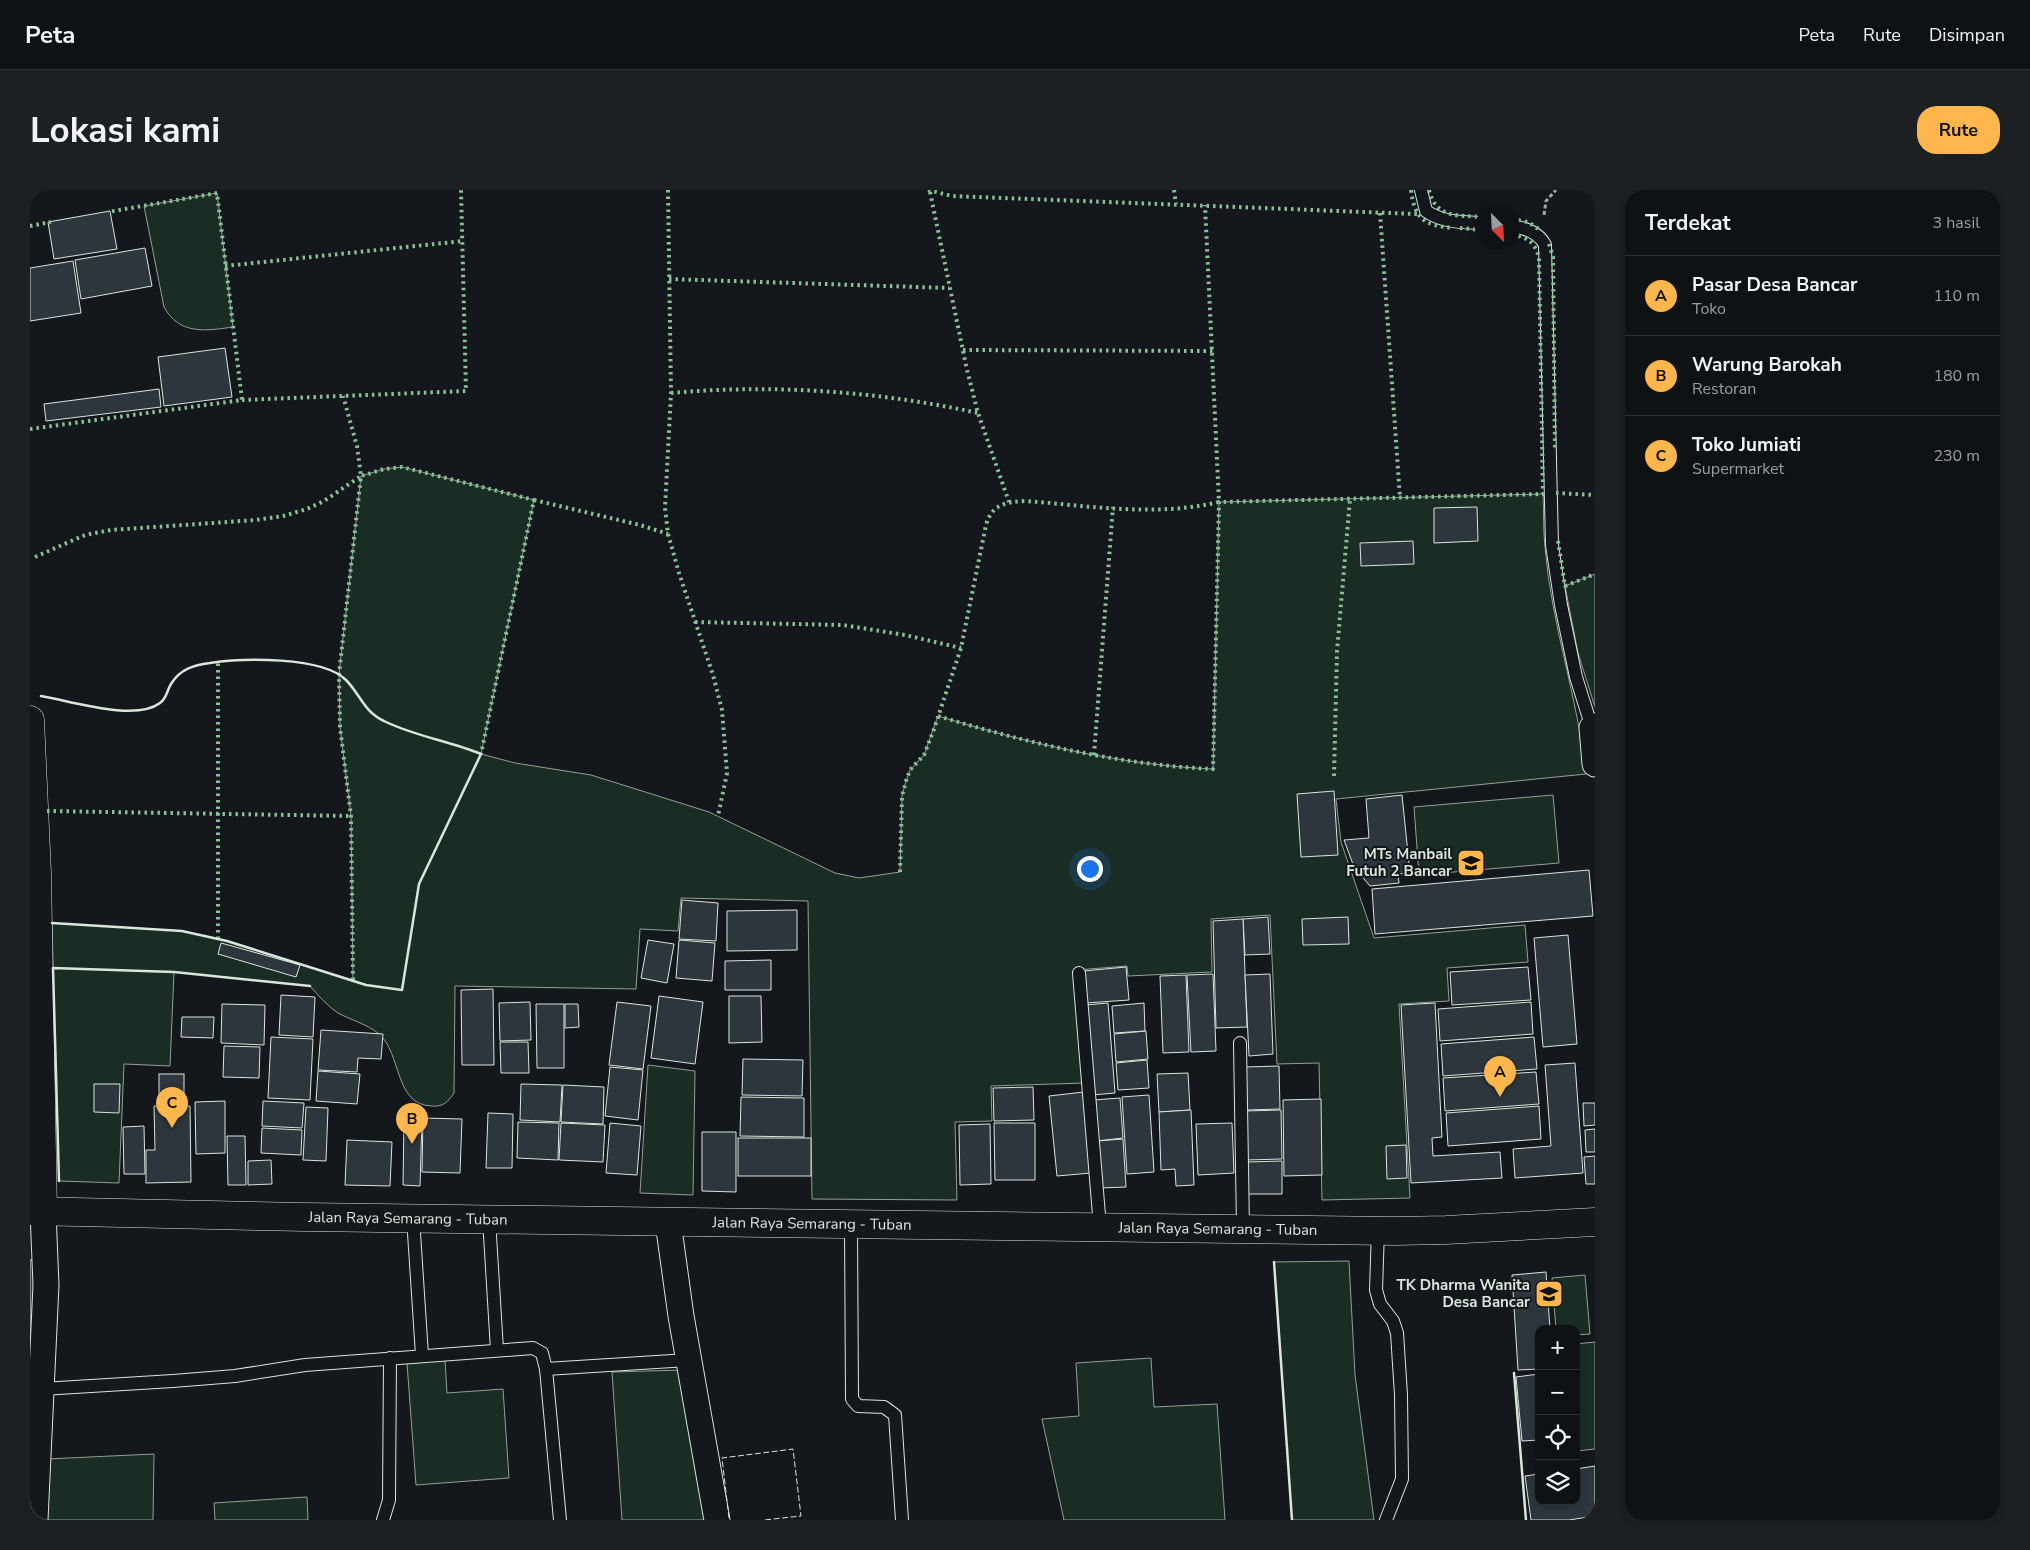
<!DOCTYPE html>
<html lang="id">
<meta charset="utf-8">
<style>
:root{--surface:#0f1215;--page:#1d2022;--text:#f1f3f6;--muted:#9b9ea0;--line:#2f3234;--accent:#ffb74d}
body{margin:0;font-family:"Nunito Sans",sans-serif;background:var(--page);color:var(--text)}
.controls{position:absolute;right:15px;bottom:15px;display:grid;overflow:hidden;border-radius:10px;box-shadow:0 2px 8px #0003}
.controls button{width:45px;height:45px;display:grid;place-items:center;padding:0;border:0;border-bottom:1px solid var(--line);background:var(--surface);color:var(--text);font:25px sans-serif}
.compass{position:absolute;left:1445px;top:15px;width:45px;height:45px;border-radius:50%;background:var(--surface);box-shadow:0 2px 8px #0003;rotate:156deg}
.you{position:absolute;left:1059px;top:678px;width:18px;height:18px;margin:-12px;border:4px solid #fff;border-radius:50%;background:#1a73e8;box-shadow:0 0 0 8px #1a73e833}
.badge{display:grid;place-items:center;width:32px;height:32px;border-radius:50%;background:var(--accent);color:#111;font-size:16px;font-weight:700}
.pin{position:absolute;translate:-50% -41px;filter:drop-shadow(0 1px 2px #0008)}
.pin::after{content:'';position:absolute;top:26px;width:18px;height:15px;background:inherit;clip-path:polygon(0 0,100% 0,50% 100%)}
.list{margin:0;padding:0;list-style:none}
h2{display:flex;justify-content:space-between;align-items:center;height:65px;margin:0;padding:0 20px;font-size:21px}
h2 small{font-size:16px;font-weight:400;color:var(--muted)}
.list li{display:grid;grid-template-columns:32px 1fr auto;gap:15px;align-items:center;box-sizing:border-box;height:80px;padding:0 20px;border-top:1px solid var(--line)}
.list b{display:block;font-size:19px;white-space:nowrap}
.list p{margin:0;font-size:16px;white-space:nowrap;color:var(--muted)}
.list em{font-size:16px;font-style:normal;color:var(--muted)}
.icon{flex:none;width:28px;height:28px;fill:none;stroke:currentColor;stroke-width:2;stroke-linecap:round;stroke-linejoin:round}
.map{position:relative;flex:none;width:1565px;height:1330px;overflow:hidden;border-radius:20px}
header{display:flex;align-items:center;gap:30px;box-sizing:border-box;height:70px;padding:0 25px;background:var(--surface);border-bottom:1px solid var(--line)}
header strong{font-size:24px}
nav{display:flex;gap:28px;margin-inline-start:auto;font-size:18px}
.intro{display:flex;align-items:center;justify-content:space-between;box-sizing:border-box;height:120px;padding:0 30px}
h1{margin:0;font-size:35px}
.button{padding:12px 22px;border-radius:20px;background:var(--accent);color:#111;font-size:18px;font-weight:700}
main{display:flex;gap:30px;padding:0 30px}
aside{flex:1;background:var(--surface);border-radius:20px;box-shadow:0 2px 8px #0003}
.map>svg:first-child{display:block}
.green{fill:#1a2d24;stroke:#939e99}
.building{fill:#2c363c;stroke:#d8e6dc}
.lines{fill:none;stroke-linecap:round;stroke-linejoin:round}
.service-casing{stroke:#d8e6dc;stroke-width:14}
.minor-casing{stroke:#d8e6dc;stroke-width:27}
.tertiary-casing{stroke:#d8e6dc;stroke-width:29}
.trunk-casing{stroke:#d8e6dc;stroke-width:29}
.path{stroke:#9da8a2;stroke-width:3;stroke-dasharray:4 2.5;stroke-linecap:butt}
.service{stroke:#14181c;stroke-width:12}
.minor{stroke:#14181c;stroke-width:25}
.tertiary{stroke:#14181c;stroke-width:28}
.trunk{stroke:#14181c;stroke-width:28}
.hedge{stroke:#8ac095;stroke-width:4;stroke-dasharray:2.5 4;stroke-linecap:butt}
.fence{stroke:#d8e6dc;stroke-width:1;stroke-dasharray:6 2.5;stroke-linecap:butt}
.wall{stroke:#d8e6dc;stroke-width:2.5}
.labels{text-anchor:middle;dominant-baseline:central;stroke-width:4;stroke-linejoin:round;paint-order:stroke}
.poi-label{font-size:15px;font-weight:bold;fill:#d8e6dc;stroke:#14181c;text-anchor:end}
.street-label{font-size:15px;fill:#d8e6dc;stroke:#14181c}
</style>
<header>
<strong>Peta</strong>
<nav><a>Peta</a><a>Rute</a><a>Disimpan</a></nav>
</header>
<div class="intro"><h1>Lokasi kami</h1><a class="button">Rute</a></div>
<main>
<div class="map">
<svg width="1565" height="1330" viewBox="0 0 1565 1330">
<rect width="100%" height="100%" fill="#14181c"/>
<g class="green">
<path d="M 187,3 L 203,137 C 176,141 149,145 134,117 L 114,16 Z"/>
<path d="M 372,277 L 504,310 L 451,564 L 485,573 L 561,585 L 679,622 L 805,683 L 829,688 L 870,682 L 872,606 L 876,591 L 880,580 L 894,565 L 908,526 C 998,553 1090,575 1183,579 L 1189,312 L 1513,304 C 1514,322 1513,340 1515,357 C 1521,434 1548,508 1556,584 L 1306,609 L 1311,652 L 1344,748 L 1495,735 L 1498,772 L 1417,778 L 1419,811 L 1369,814 L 1380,1008 L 1292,1010 L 1289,873 L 1247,874 L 1240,725 L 1181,729 L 1182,782 L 1098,786 L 1097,776 L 1046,780 L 1055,893 L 961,896 L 962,931 L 925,932 L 927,1010 L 782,1009 L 778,711 L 651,708 L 648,741 L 610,739 L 606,799 L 425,796 L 424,903 C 418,912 413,917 402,916 C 364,915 372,864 349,844 C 337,834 321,830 308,823 C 297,816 289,806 280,796 L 144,782 L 140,876 L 94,874 L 89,993 L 29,991 L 22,733 L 152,741 L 197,751 L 323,790 L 321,626 L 310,537 L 309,484 L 331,286 L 354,279 Z"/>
<path d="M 1565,384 L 1565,517 L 1548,463 L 1535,396 Z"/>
<path d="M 1523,605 L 1529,673 L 1389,685 L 1384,617 Z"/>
<path d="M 618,875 L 665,881 L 663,1005 L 610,1003 Z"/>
<path d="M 1319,1071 L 1325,1185 L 1344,1330 L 1262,1330 L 1244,1072 Z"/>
<path d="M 1555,1085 L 1560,1144 L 1546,1145 L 1546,1139 L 1526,1139 L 1522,1088 Z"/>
<path d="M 1565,1152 L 1565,1259 L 1546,1261 L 1546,1154 Z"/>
<path d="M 1121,1168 L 1124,1217 L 1187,1214 L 1195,1330 L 1034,1330 L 1012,1229 L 1049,1226 L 1046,1173 Z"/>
<path d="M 415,1170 L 417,1203 L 473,1199 L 479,1288 L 386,1295 L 377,1173 Z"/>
<path d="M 652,1180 L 677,1330 L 592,1330 L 582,1182 Z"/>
<path d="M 124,1264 L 123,1330 L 12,1330 L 17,1269 Z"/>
<path d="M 277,1307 L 278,1330 L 185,1330 L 184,1313 Z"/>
</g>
<g class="building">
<path d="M 80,21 L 87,59 L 24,69 L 18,32 Z"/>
<path d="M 115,58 L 122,96 L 51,109 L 45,70 Z"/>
<path d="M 43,71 L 51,123 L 0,131 L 0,78 Z"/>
<path d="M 195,158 L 202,207 L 134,216 L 128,167 Z"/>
<path d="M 129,199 L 131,217 L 16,231 L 14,214 Z"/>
<path d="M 1447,317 L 1448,351 L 1404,353 L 1404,318 Z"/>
<path d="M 1383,351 L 1384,374 L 1331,376 L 1330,353 Z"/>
<path d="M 1304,601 L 1308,665 L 1271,667 L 1267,604 Z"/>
<path d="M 1372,605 L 1380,683 L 1368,684 L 1369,693 L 1340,696 L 1324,677 L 1314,650 L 1339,648 L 1336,609 Z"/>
<path d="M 1559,680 L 1563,726 L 1345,744 L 1342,699 Z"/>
<path d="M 652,710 L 688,713 L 686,751 L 649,749 Z"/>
<path d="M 767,720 L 767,760 L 697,761 L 697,721 Z"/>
<path d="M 1238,727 L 1240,764 L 1215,765 L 1213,729 Z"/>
<path d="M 1318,727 L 1319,754 L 1273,755 L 1272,729 Z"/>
<path d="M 1213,729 L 1217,837 L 1186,838 L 1183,731 Z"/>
<path d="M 1538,745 L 1547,854 L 1513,857 L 1504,748 Z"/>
<path d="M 618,750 L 644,754 L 637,793 L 611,788 Z"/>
<path d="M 649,750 L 685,753 L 682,791 L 646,788 Z"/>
<path d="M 191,753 L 270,775 L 266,787 L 188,764 Z"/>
<path d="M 741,770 L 741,800 L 695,800 L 695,771 Z"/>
<path d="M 1096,777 L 1099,810 L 1056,813 L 1053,781 Z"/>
<path d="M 1498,777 L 1501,810 L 1422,815 L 1420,782 Z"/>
<path d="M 1183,784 L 1186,861 L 1161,862 L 1157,785 Z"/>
<path d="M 1240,784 L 1243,864 L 1219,866 L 1215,785 Z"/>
<path d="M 1156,785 L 1159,862 L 1133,863 L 1130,786 Z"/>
<path d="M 463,799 L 464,875 L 432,875 L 431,800 Z"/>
<path d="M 251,805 L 285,807 L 283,847 L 249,845 Z"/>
<path d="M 629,806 L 673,812 L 665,874 L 621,868 Z"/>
<path d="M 699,806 L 731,806 L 732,852 L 699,853 Z"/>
<path d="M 500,812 L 501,850 L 470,851 L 469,813 Z"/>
<path d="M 587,812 L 621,816 L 613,879 L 579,875 Z"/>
<path d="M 1501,812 L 1503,844 L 1410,851 L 1408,819 Z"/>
<path d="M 1078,813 L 1085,903 L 1062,905 L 1055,815 Z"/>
<path d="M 1114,813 L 1115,841 L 1084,843 L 1082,816 Z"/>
<path d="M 1405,813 L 1412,947 L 1402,948 L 1403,966 L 1470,962 L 1472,988 L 1381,993 L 1371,815 Z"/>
<path d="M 192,814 L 235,815 L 234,855 L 191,853 Z"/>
<path d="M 506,814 L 534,814 L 534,878 L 507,878 Z"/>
<path d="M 535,814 L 548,814 L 549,837 L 535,838 Z"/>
<path d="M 152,827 L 184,827 L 183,848 L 151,847 Z"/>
<path d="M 291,840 L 353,844 L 351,869 L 328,868 L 327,882 L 288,880 Z"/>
<path d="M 1116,841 L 1118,869 L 1086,872 L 1084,844 Z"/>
<path d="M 241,847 L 283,849 L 280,910 L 238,908 Z"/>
<path d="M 1504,847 L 1507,879 L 1413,886 L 1411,854 Z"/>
<path d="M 470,852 L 498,852 L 499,883 L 471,883 Z"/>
<path d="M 194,856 L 230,857 L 229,888 L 193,887 Z"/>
<path d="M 713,869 L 773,870 L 772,906 L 712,905 Z"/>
<path d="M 1117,870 L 1119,898 L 1088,900 L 1086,873 Z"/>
<path d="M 1545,873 L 1553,983 L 1485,988 L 1483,959 L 1521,956 L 1515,875 Z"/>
<path d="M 1249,876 L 1250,919 L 1217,920 L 1216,877 Z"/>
<path d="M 580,877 L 613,880 L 608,930 L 575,926 Z"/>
<path d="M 288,881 L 330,884 L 327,914 L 286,911 Z"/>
<path d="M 1506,882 L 1509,914 L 1415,921 L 1413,888 Z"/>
<path d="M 1158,883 L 1160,920 L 1129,922 L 1127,884 Z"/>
<rect x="129" y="884" width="25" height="29"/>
<path d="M 64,894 L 90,894 L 89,923 L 64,922 Z"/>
<path d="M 491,894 L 532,895 L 530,932 L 490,930 Z"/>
<path d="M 533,895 L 574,897 L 573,934 L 531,932 Z"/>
<path d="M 1003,897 L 1004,930 L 964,931 L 963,898 Z"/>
<path d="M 1054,902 L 1061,983 L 1027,986 L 1019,906 Z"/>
<path d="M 1119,905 L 1124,982 L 1097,984 L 1092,907 Z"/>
<path d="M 711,907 L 774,908 L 774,947 L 710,946 Z"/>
<path d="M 1090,908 L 1093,948 L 1066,951 L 1063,910 Z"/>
<path d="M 1291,909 L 1292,985 L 1254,986 L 1253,910 Z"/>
<path d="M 195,911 L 195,963 L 166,964 L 165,912 Z"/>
<path d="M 233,911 L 274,913 L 272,938 L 232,936 Z"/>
<path d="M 1553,913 L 1565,913 L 1565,935 L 1554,936 Z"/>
<path d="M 124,916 L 160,916 L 161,992 L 116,993 L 116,960 L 125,960 Z"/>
<path d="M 1509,916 L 1511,949 L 1418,956 L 1416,923 Z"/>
<path d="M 276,917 L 298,918 L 296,971 L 273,970 Z"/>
<path d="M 1161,920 L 1164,995 L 1146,996 L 1145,979 L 1131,980 L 1129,922 Z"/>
<path d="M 1251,920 L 1252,969 L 1217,970 L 1216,921 Z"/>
<path d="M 458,923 L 483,924 L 482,978 L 456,978 Z"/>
<path d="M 393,928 L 432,929 L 430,983 L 392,982 Z"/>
<path d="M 374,929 L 392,929 L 390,996 L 373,995 Z"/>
<path d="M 488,932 L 529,933 L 528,970 L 487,968 Z"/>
<path d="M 531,933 L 575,935 L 573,972 L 529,970 Z"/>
<path d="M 580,933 L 611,936 L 607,985 L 576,983 Z"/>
<path d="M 964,933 L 1005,933 L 1005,990 L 965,990 Z"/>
<path d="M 1202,933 L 1204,983 L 1168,985 L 1166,934 Z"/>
<path d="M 960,934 L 961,994 L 930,995 L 929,935 Z"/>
<path d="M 114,936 L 115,984 L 94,984 L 93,937 Z"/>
<path d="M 232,938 L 272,940 L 271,965 L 231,963 Z"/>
<path d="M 1565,939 L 1565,962 L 1556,962 L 1555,940 Z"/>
<path d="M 672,942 L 706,942 L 706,1002 L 672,1001 Z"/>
<path d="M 197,946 L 215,946 L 216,995 L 198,995 Z"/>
<rect x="708" y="948" width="73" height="38"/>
<path d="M 1093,949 L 1096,997 L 1070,998 L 1067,951 Z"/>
<path d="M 317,950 L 362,952 L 360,996 L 315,995 Z"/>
<path d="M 1376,955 L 1377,988 L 1357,989 L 1356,956 Z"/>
<path d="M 1565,966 L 1565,994 L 1556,994 L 1554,967 Z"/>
<path d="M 241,970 L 242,994 L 218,995 L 218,971 Z"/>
<path d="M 1252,971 L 1252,1004 L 1218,1004 L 1217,972 Z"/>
<path d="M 0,1070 L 5,1070 L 0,1187 Z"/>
<path d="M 1516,1082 L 1520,1139 L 1509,1139 L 1509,1179 L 1488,1180 L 1482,1085 Z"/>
<path d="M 1509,1184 L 1509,1250 L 1492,1251 L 1486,1187 Z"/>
<path d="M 1565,1276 L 1565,1326 L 1539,1330 L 1501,1330 L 1495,1286 L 1509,1284 L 1509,1311 L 1546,1311 L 1546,1279 Z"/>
</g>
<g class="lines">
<defs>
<g id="service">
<path d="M 1391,0 L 1396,21 C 1413,33 1433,32 1452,33"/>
<path d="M 1482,36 C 1496,38 1509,43 1515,55 L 1522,355 L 1531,415 L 1546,487 L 1562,538"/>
<path d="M 1049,783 L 1070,1037"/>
<path d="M 1210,853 L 1213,1039"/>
<path d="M 383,1028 L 392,1165"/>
<path d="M 459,1029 L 467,1160"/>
<path d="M 821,1034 L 822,1209 L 828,1216 L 854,1217 L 865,1225 L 872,1330"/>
<path d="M 1348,1040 L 1346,1100 L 1350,1114 L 1363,1131 L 1367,1143 L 1371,1205 L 1372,1289 L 1356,1330"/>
<path d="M 516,1179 L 658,1170"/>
<path d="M 12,1199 L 143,1191 L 205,1186 L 275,1175 L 503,1158 L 512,1163 L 516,1179 L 530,1330"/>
<path d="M 353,1330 L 359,1310 L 360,1168"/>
</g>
<g id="minor">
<path d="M 1565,536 L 1562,538 L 1565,574"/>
<path d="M 638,1032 L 651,1126 L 687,1330"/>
<path d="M 5,1330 L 16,1095 L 13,1022"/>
</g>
<path id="tertiary" d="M 0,530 L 7,683 L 13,1022"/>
<g id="trunk">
<path id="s1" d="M 0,1021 L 274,1027 L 1365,1041 L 1416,1040 L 1565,1032"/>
</g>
</defs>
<use href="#service" class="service-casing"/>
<use href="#minor" class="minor-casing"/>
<use href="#tertiary" class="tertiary-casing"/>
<use href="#trunk" class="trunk-casing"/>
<path class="path" d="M 1514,25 L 1516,11 L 1526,0"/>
<use href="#service" class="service"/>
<use href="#minor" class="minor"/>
<use href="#tertiary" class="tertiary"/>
<use href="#trunk" class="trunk"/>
<g class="hedge">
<path d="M 638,0 L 641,203 L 635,318 L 638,344 L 649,383 L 683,485 L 692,520 L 697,583 L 688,626"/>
<path d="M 898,0 L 922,6 L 1387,24"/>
<path d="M 1144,0 L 1146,14"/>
<path d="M 1381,0 C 1385,30 1394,35 1423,38"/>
<path d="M 1399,0 C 1406,29 1428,25 1452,27"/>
<path d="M 900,2 L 937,180 L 948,223 L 979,312"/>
<path d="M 1350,23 L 1370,308"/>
<path d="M 1482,29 L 1498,32 L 1510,40"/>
<path d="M 0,36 L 21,32"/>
<path d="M 1430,38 L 1452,40"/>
<path d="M 1519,54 L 1523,67 L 1525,259"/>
<path d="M 195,76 L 433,51"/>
<path d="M 639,89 L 919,98"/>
<path d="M 933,160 L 1183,161"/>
<path d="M 641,203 C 744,194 847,201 948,223"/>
<path d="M 212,210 L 436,201 L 431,0"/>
<path d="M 0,239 L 212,210 L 187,3 L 78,22"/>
<path d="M 1526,303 L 1565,305"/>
<path d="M 504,310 L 610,335 L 638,344"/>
<path d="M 1528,351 L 1535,396 L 1565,384"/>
<path d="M 5,367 L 55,345 L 81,340 L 226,330 L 253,326 L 277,319 L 294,311 L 331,286 L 327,256 L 313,206"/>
<path d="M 665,432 L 813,435 L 875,445 L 931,458"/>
<path d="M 908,526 C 998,553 1090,575 1183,579 L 1189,312 L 1513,304 L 1509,68 C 1505,52 1498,48 1482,44"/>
<path d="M 1064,565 L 1083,317"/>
<path d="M 1304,586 L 1307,461 L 1320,309"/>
<path d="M 17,621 L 321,626"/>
<path d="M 870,682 L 872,606 L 876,591 L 880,580 L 894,565 L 904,539 L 931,458 L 956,335 C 962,314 976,312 996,311 C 1060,316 1126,327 1189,312 L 1175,15"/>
<path d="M 188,749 L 188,472"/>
<path d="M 323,790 L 321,626 L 310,537 L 309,484 L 331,286 L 354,279 L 372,277 L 504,310 L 451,564"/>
</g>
<path class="fence" d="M 699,1328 L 692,1268 L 763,1259 L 771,1326 L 734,1330"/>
<g class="wall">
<path d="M 11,506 C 41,511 105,532 130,513 C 137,508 137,500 141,494 C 150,479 164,475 180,473 C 212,468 292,466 316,490 C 330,504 334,522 354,531 C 384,546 419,551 451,564 L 389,694 L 372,800 L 336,795 L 197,751 L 152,741 L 22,733"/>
<path d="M 29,991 L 23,778 L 144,782 L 280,796"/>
<path d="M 1244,1072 L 1262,1330"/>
<path d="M 1484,1183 L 1496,1330"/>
</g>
</g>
<defs>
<symbol id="school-square" viewBox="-11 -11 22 22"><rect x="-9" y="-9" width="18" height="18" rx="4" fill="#ffb74d" stroke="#14181c"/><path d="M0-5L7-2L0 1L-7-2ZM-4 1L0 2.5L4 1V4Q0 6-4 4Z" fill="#111"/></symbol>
</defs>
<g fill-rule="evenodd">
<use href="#school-square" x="1425" y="657" width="32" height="32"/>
<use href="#school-square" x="1503" y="1088" width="32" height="32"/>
</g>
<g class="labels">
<g class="poi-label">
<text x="1422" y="664">MTs Manbail<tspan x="1422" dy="17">Futuh 2 Bancar</tspan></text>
<text x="1500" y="1095">TK Dharma Wanita<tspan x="1500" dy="17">Desa Bancar</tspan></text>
</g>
<g class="street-label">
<text stroke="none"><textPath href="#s1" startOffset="378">Jalan Raya Semarang - Tuban</textPath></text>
<text stroke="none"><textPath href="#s1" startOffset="782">Jalan Raya Semarang - Tuban</textPath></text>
<text stroke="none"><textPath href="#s1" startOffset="1188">Jalan Raya Semarang - Tuban</textPath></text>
</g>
</g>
</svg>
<div class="controls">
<button>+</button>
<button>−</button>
<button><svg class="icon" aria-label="locate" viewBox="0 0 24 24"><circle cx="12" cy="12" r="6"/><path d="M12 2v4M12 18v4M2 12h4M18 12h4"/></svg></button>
<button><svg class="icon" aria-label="layers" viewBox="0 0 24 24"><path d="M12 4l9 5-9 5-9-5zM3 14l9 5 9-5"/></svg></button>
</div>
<svg class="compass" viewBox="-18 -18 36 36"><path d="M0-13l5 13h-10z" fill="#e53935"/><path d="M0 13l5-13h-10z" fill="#9b9ea0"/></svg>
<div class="you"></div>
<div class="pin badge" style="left:1470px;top:907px">A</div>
<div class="pin badge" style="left:382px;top:954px">B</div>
<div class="pin badge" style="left:142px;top:938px">C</div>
</div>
<aside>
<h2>Terdekat<small>3 hasil</small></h2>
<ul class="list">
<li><span class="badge">A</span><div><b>Pasar Desa Bancar</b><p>Toko</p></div><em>110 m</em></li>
<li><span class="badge">B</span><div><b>Warung Barokah</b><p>Restoran</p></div><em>180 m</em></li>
<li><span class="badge">C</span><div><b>Toko Jumiati</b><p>Supermarket</p></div><em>230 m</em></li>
</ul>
</aside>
</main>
